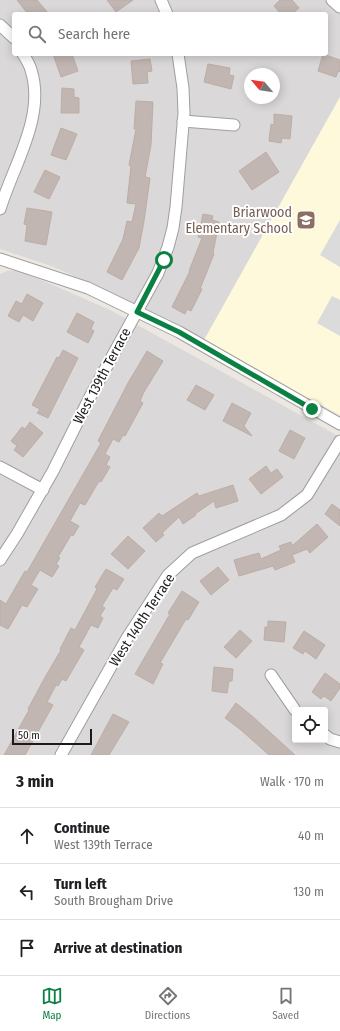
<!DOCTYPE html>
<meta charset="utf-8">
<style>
:root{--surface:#fff;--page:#f2f2f2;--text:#202124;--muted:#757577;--line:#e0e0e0;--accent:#0b8043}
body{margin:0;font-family:"Fira Sans Condensed",sans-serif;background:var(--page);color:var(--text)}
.controls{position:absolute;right:12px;bottom:12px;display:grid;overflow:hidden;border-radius:4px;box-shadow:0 2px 10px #0003}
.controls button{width:36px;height:36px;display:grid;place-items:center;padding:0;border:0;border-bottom:1px solid var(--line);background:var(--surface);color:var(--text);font:20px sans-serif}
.compass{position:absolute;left:244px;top:68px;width:36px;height:36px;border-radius:50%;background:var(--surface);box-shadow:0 2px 10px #0003;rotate:299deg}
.scale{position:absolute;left:12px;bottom:10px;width:80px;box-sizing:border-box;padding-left:4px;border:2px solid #1b1b1b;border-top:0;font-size:11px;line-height:14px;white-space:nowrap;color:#1b1b1b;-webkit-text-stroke:3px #fff;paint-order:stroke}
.stop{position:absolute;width:12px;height:12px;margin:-9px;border:3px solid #0b8043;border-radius:50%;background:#fff}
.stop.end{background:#0b8043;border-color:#fff;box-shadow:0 1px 4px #0008}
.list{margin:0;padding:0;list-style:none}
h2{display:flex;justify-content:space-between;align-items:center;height:52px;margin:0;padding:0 16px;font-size:17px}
h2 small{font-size:13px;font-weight:400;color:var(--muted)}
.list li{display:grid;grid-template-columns:26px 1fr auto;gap:12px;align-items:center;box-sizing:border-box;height:56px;padding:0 16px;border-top:1px solid var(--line)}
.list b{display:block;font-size:15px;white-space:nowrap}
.list p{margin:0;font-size:13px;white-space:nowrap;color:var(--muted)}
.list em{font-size:13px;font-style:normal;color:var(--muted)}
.icon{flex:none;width:22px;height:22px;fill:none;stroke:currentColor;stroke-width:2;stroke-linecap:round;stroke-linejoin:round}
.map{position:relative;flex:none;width:340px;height:755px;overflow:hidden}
.search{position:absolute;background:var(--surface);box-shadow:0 2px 10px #0003;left:12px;right:12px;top:12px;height:44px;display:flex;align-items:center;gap:10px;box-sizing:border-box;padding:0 14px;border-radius:4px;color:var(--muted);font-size:15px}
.sheet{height:220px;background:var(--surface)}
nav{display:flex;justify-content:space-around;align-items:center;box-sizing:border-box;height:56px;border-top:1px solid var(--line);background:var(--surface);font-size:11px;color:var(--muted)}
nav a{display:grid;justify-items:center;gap:2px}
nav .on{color:var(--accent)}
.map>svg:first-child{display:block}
.residential{fill:#dad8d9;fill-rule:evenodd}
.education{fill:#fdf9da}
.parking{fill:#dbdbdb}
.building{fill:#c1b6b1;stroke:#bdada5}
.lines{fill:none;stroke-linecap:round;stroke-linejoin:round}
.minor-casing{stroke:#9f9f9f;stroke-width:13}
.minor{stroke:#fff;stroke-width:11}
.route{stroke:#0b8043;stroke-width:5}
.labels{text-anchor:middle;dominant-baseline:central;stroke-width:4;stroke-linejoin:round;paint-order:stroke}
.education-label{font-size:14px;fill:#785e54;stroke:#fff;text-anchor:end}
.street-label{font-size:14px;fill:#1b1b1b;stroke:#fff}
</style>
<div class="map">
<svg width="340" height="755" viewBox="0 0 340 755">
<rect width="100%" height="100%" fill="#ede7e1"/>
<g class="residential">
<path d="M 0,0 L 340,0 L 340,97 L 203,342 L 122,298 L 86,281 L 51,266 L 0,249 ZM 14,14 L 326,14 L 326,54 L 14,54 ZM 250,74 L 274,74 L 274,98 L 250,98 Z"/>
<path d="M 16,270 L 46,282 L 112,311 L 340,437 L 340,755 L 0,755 L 0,274 L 7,271 ZM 295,710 L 325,710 L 325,740 L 295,740 Z"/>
</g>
<path class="education" d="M 340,97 L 340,415 L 203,342 Z"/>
<g class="parking">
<path d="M 340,220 L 340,267 L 320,255 Z"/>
<path d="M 332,296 L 340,300 L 340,336 L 317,323 Z"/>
</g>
<g class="building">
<path d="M 17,0 L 37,0 L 49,14 L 28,14 Z"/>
<path d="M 107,0 L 133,0 L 116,12 Z"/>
<path d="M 280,0 L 292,0 L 299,8 L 292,14 L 281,14 L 274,6 Z"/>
<path d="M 53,54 L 72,54 L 78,71 L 61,77 Z"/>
<path d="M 323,54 L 340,60 L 340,72 L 338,71 L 336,77 L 318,71 Z"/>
<path d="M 150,59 L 152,71 L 147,72 L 148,83 L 133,84 L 131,61 Z"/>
<path d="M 208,64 L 230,68 L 229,75 L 234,76 L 231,89 L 204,82 Z"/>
<path d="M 62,88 L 74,89 L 74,97 L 79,98 L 79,113 L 61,113 Z"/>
<path d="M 136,101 L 153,102 L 151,145 L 145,177 L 150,178 L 144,221 L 139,248 L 122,280 L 107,272 L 123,239 L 127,221 L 132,222 L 136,204 L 127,203 L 131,166 L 129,165 L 136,129 L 134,129 Z"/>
<path d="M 274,114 L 292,116 L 290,139 L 282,138 L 281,143 L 269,141 L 271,124 L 274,125 Z"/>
<path d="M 61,128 L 77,134 L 66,160 L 51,155 Z"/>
<path d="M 266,152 L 279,172 L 252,190 L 239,171 Z"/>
<path d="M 45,170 L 60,177 L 49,199 L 34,192 Z"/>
<path d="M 27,208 L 52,212 L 46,245 L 25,241 L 27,225 L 24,224 Z"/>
<path d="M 203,214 L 213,216 L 212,220 L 219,222 L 213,253 L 214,254 L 200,289 L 202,289 L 191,311 L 187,309 L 185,314 L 172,307 L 190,271 L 189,271 L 202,238 L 198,237 Z"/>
<path d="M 27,294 L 43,303 L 33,321 L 23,315 L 19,322 L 8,316 L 16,301 L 22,304 Z"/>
<path d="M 77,313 L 94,322 L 91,329 L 94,331 L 88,343 L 67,332 Z"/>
<path d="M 63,350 L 78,358 L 48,418 L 37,413 L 40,409 L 32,405 L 57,357 L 59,358 Z"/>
<path d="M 147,351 L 163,361 L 144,392 L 140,401 L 143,403 L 125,436 L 123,435 L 119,442 L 113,439 L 105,454 L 110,457 L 106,465 L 110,467 L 101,482 L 99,481 L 85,505 L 80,503 L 70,521 L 79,526 L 73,536 L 71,535 L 58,557 L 60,558 L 56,564 L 59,566 L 52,577 L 40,570 L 31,585 L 38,589 L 27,607 L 22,605 L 8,629 L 0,625 L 0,600 L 6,604 L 25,571 L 27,572 L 101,443 L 98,441 L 128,383 Z"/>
<path d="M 196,385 L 214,395 L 205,410 L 187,400 Z"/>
<path d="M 232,403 L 251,413 L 244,426 L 252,436 L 223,421 Z"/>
<path d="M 30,422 L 43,433 L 23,457 L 14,450 L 17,446 L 11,441 L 22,427 L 25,429 Z"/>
<path d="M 290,430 L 305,438 L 294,459 L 279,451 Z"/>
<path d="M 266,466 L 271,473 L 277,469 L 283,477 L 261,494 L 249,479 Z"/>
<path d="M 233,485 L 238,501 L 216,508 L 214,501 L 195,514 L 196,515 L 183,524 L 179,517 L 162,533 L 164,535 L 156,542 L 143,528 L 159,513 L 162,516 L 197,493 L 199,496 Z"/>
<path d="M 332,504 L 340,510 L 340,526 L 325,514 Z"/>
<path d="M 317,524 L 328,537 L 310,553 L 307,549 L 292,555 L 295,562 L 275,570 L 273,566 L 239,576 L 234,560 L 259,553 L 261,559 L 281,550 L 279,546 L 291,542 L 292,546 Z"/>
<path d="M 128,536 L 145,551 L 128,569 L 111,554 Z"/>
<path d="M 218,567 L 229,580 L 211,595 L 200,581 Z"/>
<path d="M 106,569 L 124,579 L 117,590 L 113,588 L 102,606 L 105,608 L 100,616 L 103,618 L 98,628 L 91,625 L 79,647 L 84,650 L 73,669 L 66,681 L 62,679 L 58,686 L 56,685 L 47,702 L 53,705 L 25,755 L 4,755 L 29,710 L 28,709 L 44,679 L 61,650 L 60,649 L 71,628 L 75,630 L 97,589 L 95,587 Z"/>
<path d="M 182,591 L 199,602 L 188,620 L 186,619 L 160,663 L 163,664 L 153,684 L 135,674 L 170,614 L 168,613 Z"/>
<path d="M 268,621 L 286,622 L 284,642 L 264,640 L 265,627 L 268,627 Z"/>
<path d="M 240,630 L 252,641 L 236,658 L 224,647 Z"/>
<path d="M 304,631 L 325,645 L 316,659 L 305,651 L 303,654 L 293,648 Z"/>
<path d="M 214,667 L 233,669 L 232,681 L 229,681 L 227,693 L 212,691 Z"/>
<path d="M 325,673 L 340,684 L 340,688 L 331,701 L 324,696 L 321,699 L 312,692 Z"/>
<path d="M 236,703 L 252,716 L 295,755 L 269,755 L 241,730 L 225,718 Z"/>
<path d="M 113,714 L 129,722 L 109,755 L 91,755 Z"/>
</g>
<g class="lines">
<defs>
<g id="minor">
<path d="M 161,0 L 167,14"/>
<path d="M 332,0 L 340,7"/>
<path d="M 0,25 L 14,38"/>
<path d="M 183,121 L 234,125"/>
<path d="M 0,209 C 13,166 46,116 31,70 C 30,65 26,59 23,54"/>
<path d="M 0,259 L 88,288 L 179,332 L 340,424"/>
<path d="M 0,467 L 43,490"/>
<path d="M 0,560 L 17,534 L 53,471 L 91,395 L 158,273 L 168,247 L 173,228 L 176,207 L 184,113 L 183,88 L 178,54"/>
<path d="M 271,675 L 295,710"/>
<path d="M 325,735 L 330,739 L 340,742"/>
<path d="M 61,755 L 127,638 L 168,575 L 192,553 L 281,515 L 307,495 L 340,441"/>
</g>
</defs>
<use href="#minor" class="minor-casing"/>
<use href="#minor" class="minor"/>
</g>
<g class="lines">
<path class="route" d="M 164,260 L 137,312 L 179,332 L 312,409"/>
</g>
<defs>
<symbol id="school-square" viewBox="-11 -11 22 22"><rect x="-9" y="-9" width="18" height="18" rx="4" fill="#8d6e63" stroke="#fff"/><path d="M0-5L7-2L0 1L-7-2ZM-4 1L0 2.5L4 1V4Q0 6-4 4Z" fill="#fff"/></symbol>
</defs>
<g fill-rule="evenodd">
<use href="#school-square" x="295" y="209" width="22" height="22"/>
</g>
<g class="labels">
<g class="education-label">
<text x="292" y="212">Briarwood<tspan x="292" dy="16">Elementary School</tspan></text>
</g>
<g class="street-label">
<text transform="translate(102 376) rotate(-62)">West 139th Terrace</text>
<text transform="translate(142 620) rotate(-57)">West 140th Terrace</text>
</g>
</g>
</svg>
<div class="controls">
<button><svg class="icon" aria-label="locate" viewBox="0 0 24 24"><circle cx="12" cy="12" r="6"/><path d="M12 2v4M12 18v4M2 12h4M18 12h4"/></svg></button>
</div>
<svg class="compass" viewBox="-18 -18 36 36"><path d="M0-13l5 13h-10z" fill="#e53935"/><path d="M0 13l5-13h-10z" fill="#757577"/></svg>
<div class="scale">50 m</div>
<div class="stop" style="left:164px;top:260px"></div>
<div class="stop end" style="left:312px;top:409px"></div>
<div class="search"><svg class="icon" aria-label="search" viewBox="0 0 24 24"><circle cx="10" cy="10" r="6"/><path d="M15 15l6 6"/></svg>Search here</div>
</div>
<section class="sheet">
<h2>3 min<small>Walk · 170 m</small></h2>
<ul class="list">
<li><svg class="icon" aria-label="ahead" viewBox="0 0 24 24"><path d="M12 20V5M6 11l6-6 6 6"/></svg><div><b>Continue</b><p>West 139th Terrace</p></div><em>40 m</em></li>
<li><svg class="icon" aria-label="left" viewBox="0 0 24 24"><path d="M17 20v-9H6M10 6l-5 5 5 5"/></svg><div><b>Turn left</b><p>South Brougham Drive</p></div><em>130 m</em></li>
<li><svg class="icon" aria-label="arrive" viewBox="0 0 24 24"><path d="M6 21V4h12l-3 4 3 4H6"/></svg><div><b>Arrive at destination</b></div></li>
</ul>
</section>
<nav>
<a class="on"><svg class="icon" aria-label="map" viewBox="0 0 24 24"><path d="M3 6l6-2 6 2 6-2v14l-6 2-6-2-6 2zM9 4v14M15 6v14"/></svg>Map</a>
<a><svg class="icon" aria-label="directions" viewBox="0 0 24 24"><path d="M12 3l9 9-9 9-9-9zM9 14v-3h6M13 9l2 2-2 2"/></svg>Directions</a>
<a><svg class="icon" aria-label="saved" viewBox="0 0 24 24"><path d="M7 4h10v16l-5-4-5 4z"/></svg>Saved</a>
</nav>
